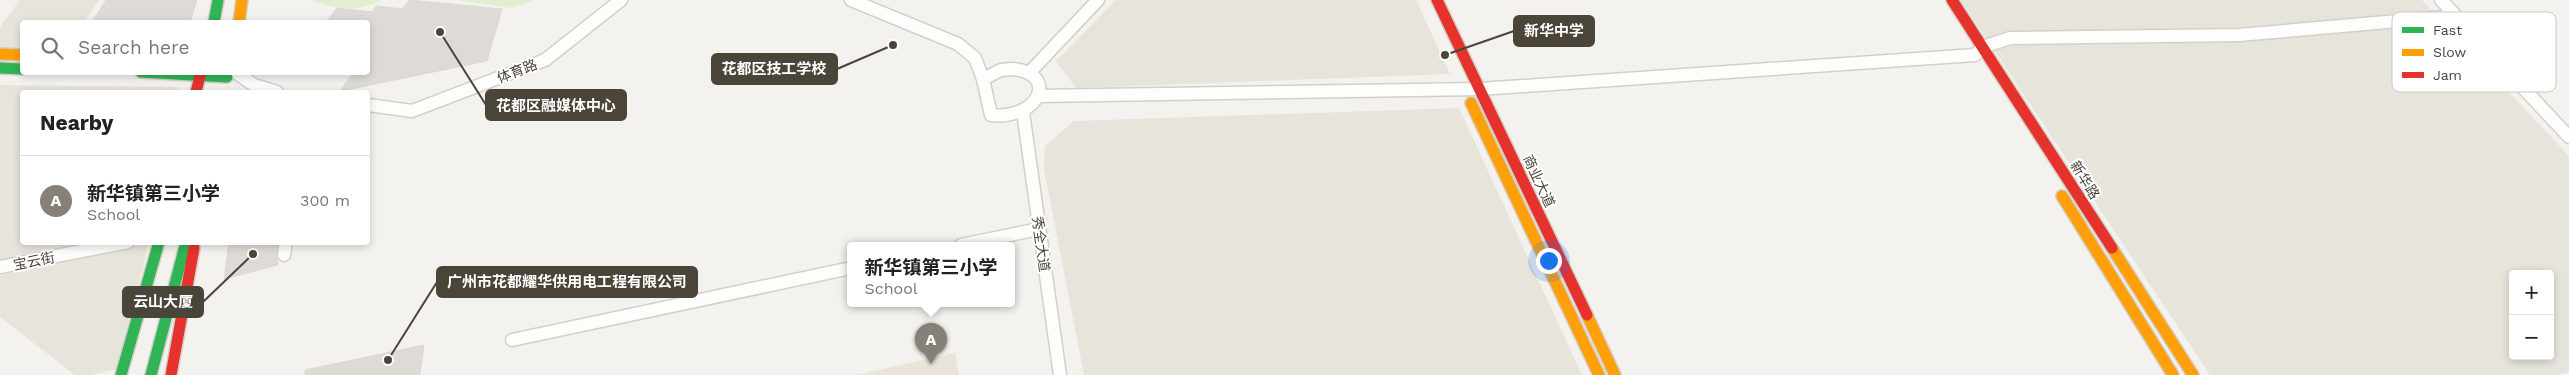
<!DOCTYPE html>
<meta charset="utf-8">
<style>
:root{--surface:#fff;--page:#f6f6f6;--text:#222;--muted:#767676;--line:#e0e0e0;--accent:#868178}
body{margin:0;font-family:"Work Sans","Noto Sans SC",sans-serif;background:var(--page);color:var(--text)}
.controls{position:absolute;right:15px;bottom:15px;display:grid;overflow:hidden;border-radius:5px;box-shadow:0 2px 8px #0003}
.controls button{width:45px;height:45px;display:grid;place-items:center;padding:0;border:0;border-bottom:1px solid var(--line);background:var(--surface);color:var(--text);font:25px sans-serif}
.you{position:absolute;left:1548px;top:260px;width:18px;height:18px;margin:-12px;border:4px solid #fff;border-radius:50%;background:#1a73e8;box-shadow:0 0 0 8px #1a73e833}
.badge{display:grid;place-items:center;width:32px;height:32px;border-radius:50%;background:var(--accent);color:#fff;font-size:16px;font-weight:700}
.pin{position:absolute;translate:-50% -41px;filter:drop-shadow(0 1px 2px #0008)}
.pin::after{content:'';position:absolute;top:26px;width:18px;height:15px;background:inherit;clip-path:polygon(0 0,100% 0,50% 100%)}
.popup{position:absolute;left:847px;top:242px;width:168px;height:65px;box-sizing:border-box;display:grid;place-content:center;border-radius:5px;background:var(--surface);filter:drop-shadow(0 1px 4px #0005);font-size:16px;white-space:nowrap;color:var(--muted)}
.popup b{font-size:19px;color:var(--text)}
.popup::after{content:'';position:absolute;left:50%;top:100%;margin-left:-10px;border:10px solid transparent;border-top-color:var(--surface)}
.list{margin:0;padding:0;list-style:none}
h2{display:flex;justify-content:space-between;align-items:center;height:65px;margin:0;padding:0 20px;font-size:21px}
h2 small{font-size:16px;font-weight:400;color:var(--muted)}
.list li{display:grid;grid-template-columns:32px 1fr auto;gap:15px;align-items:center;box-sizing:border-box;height:90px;padding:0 20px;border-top:1px solid var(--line)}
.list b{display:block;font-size:19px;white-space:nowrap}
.list p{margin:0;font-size:16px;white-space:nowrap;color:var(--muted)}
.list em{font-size:16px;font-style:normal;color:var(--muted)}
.icon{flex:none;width:28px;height:28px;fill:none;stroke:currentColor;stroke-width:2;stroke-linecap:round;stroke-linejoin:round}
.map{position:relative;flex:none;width:2569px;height:375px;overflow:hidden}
.search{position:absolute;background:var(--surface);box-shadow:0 2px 8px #0003;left:20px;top:20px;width:350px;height:55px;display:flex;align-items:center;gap:12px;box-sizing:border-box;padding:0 18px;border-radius:5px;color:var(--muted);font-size:19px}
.panel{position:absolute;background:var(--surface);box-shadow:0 2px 8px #0003;left:20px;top:90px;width:350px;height:155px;border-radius:5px}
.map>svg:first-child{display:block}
.residential{fill:#e7e4dc;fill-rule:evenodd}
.education{fill:#eae5da}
.green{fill:#e1eecf}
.building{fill:#dedbd6;stroke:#dcd9d4}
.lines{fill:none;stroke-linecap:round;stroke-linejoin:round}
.street-casing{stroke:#d2d0cb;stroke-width:15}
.fast-casing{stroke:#d3cfc5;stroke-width:14}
.slow-casing{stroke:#d3cfc5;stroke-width:14}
.jam-casing{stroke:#d3cfc5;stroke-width:14}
.street{stroke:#fdfdfc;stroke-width:12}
.fast{stroke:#30b455;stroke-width:11}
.slow{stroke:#ff9f0a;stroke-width:11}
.jam{stroke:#e5322d;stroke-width:11}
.labels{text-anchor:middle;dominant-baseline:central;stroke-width:4;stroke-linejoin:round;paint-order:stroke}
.street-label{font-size:14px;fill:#4b4439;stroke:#fff}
.key{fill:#fff;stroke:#c9c7c4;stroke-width:1}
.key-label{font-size:14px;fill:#4b4439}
.leader{fill:none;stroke:#4b4439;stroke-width:2}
.callout-dot{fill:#4b4439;stroke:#fff;stroke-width:2}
.callout{fill:#4b4439;stroke:#4b4439;stroke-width:2}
.callout-label{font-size:15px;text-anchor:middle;font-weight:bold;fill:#fff}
</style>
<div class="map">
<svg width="2569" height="375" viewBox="0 0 2569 375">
<rect width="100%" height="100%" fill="#f4f2ee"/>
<g class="residential">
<path d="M 20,0 L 99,0 L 84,22 L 22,22 L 22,48 L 0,48 L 0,27 Z"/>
<path d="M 1116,0 L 1416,0 L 1450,74 L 1076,88 L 1056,61 Z"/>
<path d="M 1961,0 L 2422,0 L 2569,156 L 2569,372 L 2555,375 L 2210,375 ZM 2513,274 L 2550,274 L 2550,356 L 2513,356 Z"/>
<path d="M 0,85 L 178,87 L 177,92 L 22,92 L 22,242 L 101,243 L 0,262 Z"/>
<path d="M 1459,108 L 1582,375 L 1084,375 L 1044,169 L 1045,146 L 1074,121 Z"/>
<path d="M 149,243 L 117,369 L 91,375 L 75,375 L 0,317 L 0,272 Z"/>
</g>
<path class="education" d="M 955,353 L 959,375 L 855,375 Z"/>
<g class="green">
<path d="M 311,0 L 381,0 C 356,13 336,10 311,0 Z"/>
<path d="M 458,0 L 534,0 L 512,8 Z"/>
</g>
<g class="building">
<path d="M 106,0 L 197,0 L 190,22 L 92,22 Z"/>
<path d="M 410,0 L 502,9 L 487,61 L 340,91 L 354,72 L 368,72 L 368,22 L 326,22 L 337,8 L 372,12 L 376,6 L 402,9 Z"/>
<path d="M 229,242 L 278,242 L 276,254 L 278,265 L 224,279 Z"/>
<path d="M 424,345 L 420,375 L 305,375 L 305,370 Z"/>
</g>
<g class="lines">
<defs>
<g id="street">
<path d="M 851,0 L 958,44 L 975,58 L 983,79"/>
<path d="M 2441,0 L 2569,137"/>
<path d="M 1012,69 C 1058,72 1042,120 991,115 L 983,79 L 1001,70 Z"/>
<path d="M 235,72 L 254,85 L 277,92"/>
<path d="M 1029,73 L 1098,0"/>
<path d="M 1039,96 L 1479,89 L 1975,55 L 1983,47 L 2010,38 L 2239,35 L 2455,16"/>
<path d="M 368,105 L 412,111 L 545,60 L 621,0"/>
<path d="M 1023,112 L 1060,375"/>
<path d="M 961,245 L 1039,229"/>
<path d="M 284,255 L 286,242"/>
<path d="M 0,267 L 128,242"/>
<path d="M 512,340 L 851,268"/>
</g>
<g id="fast">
<path d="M 214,22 L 218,0"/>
<path d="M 0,68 L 22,69"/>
<path d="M 141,72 L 227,77"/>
<path d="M 121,375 L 159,242"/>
<path d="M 151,375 L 186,242"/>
</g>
<g id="slow">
<path d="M 239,22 L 242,0"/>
<path d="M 0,54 L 22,55"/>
<path d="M 1471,103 L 1599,375"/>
<path d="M 2062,196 L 2173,375"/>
<path d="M 2112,248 L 2193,375"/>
<path d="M 1587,315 L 1615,375"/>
</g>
<g id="jam">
<path d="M 1437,0 L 1587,315"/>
<path d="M 1952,0 L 2112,248"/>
<path d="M 196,92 L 201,72"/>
<path d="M 171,375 L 194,248"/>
</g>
</defs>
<use href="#street" class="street-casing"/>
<use href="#fast" class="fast-casing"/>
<use href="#slow" class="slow-casing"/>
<use href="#jam" class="jam-casing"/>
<use href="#street" class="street"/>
<use href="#fast" class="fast"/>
<use href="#slow" class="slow"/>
<use href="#jam" class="jam"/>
</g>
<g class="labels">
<g class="street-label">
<text transform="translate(517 71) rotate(-21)">体育路</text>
<text transform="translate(2085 180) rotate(58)">新华路</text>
<text transform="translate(1539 181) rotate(65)">商业大道</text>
<text transform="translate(1041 244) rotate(82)">秀全大道</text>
<text transform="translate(34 261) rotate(-11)">宝云街</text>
</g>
</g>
<rect x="2392" y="12" width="164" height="80" rx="8" class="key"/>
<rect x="2402" y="27" width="22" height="6" fill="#30b455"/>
<rect x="2402" y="49" width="22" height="7" fill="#ff9f0a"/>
<rect x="2402" y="72" width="22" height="6" fill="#e5322d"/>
<g class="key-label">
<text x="2433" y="35">Fast</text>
<text x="2433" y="57">Slow</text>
<text x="2433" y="80">Jam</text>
</g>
<path class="leader" d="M1445 55L1514 31M893 45L837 69M440 32L486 105M388 360L437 282M253 254L203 302"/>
<g class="callout-dot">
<circle cx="1445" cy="55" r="5"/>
<circle cx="893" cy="45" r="5"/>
<circle cx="440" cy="32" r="5"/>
<circle cx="388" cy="360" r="5"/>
<circle cx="253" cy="254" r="5"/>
</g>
<g class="callout">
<rect x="1514" y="16" width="80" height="30" rx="5"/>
<rect x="712" y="54" width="125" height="30" rx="5"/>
<rect x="486" y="90" width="140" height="30" rx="5"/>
<rect x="437" y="267" width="260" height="30" rx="5"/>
<rect x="123" y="287" width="80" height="30" rx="5"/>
</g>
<g class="callout-label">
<text x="1554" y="36">新华中学</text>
<text x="774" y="74">花都区技工学校</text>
<text x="556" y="111">花都区融媒体中心</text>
<text x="567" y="287">广州市花都耀华供用电工程有限公司</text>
<text x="163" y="307">云山大厦</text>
</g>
</svg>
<div class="controls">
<button>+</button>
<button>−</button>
</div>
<div class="you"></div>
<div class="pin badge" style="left:931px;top:364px">A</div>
<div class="popup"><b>新华镇第三小学</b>School</div>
<div class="search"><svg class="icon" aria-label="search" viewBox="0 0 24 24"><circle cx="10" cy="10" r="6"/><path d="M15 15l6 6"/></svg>Search here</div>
<section class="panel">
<h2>Nearby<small></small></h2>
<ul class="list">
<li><span class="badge">A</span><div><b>新华镇第三小学</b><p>School</p></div><em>300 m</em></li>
</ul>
</section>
</div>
